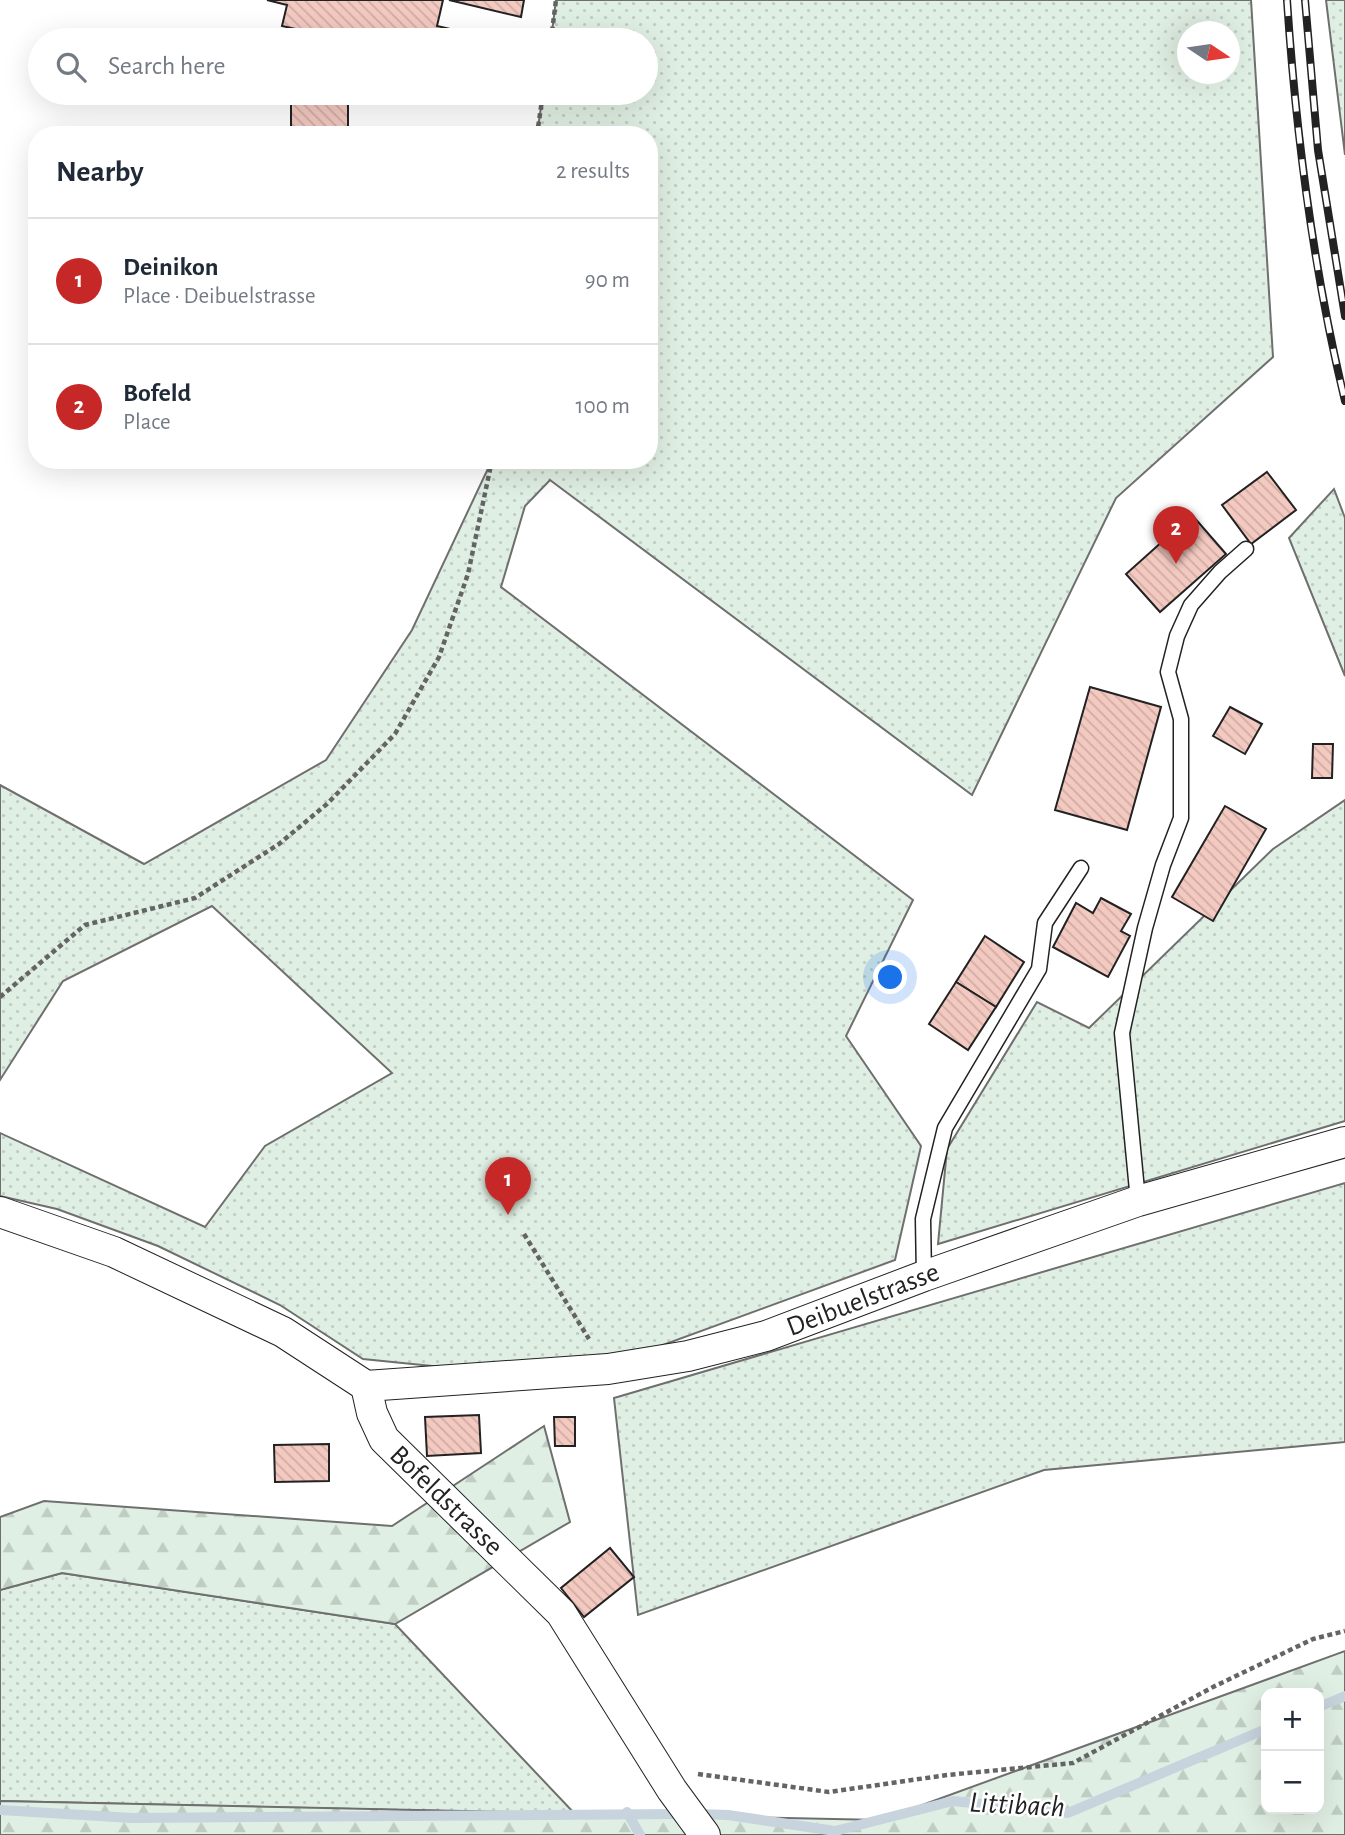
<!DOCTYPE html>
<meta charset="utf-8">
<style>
:root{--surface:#fff;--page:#f6f6f7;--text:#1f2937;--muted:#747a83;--line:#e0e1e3;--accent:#c62828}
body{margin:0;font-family:"Alegreya Sans",sans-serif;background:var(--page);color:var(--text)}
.controls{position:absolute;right:21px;bottom:21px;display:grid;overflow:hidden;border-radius:14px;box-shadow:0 7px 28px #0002}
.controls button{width:63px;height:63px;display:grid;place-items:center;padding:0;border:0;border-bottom:2px solid var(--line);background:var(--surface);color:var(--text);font:35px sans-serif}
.compass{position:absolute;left:1177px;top:21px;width:63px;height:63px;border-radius:50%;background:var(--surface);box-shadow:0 7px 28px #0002;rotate:103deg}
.you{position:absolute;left:891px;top:978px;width:24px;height:24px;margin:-18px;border:5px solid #fff;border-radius:50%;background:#1a73e8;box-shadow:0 0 0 10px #1a73e833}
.badge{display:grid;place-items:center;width:46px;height:46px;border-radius:50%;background:var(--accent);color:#fff;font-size:23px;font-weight:700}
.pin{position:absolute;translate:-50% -58px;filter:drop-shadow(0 2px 4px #0008)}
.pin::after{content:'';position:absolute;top:37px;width:24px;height:21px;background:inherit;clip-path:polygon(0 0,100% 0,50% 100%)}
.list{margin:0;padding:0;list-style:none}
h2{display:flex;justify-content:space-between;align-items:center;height:91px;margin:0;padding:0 28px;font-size:30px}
h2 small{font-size:23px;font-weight:400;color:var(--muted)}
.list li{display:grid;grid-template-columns:46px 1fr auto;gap:21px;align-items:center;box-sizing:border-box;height:126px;padding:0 28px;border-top:2px solid var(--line)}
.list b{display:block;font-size:26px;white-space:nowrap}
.list p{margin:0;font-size:23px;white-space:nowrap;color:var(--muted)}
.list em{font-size:23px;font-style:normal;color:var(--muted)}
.icon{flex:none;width:38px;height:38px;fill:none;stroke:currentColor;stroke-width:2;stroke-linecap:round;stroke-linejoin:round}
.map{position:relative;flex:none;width:1345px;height:1835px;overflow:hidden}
.search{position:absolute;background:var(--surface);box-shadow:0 7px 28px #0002;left:28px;top:28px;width:630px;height:77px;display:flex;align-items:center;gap:18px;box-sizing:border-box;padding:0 24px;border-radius:38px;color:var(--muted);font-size:26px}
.panel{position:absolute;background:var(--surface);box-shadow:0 7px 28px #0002;left:28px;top:126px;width:630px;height:343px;border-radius:28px}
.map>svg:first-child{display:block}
.grass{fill:url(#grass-dots);stroke:#6f6f6f;stroke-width:2;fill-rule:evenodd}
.forest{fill:url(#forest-firs);stroke:#6f6f6f;stroke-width:2;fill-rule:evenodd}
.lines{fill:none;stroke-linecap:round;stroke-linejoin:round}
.stream{stroke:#c7d3dd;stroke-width:10}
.building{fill:url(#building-back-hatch);stroke:#222;stroke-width:2}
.service-casing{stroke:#222;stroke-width:17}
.minor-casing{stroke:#222;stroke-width:32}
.path{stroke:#646464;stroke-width:4.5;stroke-dasharray:5 3.5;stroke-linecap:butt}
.service{stroke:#fff;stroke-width:14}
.minor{stroke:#fff;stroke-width:30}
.rail-casing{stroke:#222;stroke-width:8}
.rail{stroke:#fff;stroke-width:5;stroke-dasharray:16;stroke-linecap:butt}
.labels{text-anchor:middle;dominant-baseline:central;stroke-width:5;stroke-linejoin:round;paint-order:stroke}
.street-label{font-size:28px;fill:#222;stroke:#fff}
.water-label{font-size:30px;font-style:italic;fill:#222;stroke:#fff}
</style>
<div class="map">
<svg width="1345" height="1835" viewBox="0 0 1345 1835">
<defs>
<pattern id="grass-dots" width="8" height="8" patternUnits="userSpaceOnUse" patternTransform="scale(1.75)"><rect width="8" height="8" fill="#e0efe3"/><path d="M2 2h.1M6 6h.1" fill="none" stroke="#c0cdc2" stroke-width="1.8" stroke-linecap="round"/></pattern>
<pattern id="forest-firs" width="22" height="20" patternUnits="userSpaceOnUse" patternTransform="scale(1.75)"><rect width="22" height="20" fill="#e0efe3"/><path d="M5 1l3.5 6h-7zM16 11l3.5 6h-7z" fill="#c0cdc2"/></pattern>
<pattern id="building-back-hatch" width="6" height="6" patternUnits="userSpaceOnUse" patternTransform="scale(1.75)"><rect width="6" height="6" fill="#f3c9c0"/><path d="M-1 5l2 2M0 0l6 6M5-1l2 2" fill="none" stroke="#d0aca5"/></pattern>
</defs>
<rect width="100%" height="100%" fill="#fff"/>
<g class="grass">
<path d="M 556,0 L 1251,0 L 1273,357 L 1116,498 L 972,795 L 550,480 L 525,506 L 501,587 L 913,900 L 846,1036 L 921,1146 L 895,1260 L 611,1364 L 442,1367 L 363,1359 L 280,1305 L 158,1246 L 57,1209 L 0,1196 L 0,1133 L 205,1227 L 265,1146 L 392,1073 L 212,906 L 63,981 L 0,1080 L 0,785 L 144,864 L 326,760 L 412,630 L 492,460 L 649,460 L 649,135 L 537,135 L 543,93 L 646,93 L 646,40 L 551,40 ZM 1188,32 L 1230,32 L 1230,74 L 1188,74 Z"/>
<path d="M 1326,0 L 1345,0 L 1345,155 Z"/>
<path d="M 1334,489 L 1345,518 L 1345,676 L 1289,538 Z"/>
<path d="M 1345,800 L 1345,1121 L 938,1244 L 947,1149 L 1037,1002 L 1089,1028 L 1273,849 Z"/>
<path d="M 1345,1183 L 1345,1442 L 1044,1470 L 638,1615 L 614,1398 Z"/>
<path d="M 62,1573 L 395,1624 L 575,1814 L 0,1801 L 0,1590 Z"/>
</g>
<g class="forest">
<path d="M 544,1426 L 570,1522 L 395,1624 L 62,1573 L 0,1590 L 0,1517 L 44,1501 L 392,1526 Z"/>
<path d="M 1345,1651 L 1345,1835 L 0,1835 L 0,1801 L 881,1820 ZM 1266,1693 L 1319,1693 L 1319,1809 L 1266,1809 Z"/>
</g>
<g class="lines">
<g class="stream">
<path d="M 1319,1707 L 1345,1696"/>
<path d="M 0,1810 L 132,1818 L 682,1814"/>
<path d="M 627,1812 L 640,1835"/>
<path d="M 698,1814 L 728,1815 L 835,1831 L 953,1801 L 1068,1813 L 1266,1729"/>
</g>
</g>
<g class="building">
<path d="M 267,0 L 443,0 L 437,26 L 499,40 L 346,40 L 282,26 L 287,5 Z"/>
<path d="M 449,0 L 524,0 L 521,17 Z"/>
<rect x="291" y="93" width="57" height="42"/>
<path d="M 1267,472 L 1296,510 L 1251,544 L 1222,505 Z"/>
<path d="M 1192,515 L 1226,554 L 1160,612 L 1126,574 Z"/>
<path d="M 1090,687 L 1161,707 L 1127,830 L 1055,810 Z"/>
<path d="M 1230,707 L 1262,724 L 1245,754 L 1213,736 Z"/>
<path d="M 1313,744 L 1333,744 L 1332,778 L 1312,778 Z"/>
<path d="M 1225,806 L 1266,829 L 1213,921 L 1172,897 Z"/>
<path d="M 1101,898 L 1131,914 L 1121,931 L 1130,936 L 1108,977 L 1053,947 L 1076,903 L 1093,913 Z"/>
<path d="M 985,936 L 1024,962 L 996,1007 L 956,982 Z"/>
<path d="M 956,982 L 996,1007 L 968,1050 L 929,1024 Z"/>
<path d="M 479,1415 L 481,1453 L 427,1456 L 425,1417 Z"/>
<path d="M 554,1417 L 575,1417 L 575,1446 L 555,1446 Z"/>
<path d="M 329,1444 L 329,1481 L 275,1482 L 274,1445 Z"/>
<path d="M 610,1548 L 634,1577 L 584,1617 L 561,1588 Z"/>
</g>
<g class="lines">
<defs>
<g id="service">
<path d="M 1138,1201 L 1122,1033 L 1145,928 L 1163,865 L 1181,818 L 1181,719 L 1168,672 L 1177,636 L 1191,605 L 1220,572 L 1246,549"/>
<path d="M 924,1276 L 923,1219 L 945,1128 L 1039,969 L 1045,923 L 1081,868"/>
</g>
<g id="minor">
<path d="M 0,1212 L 114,1252 L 283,1332 L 366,1386"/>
<path d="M 366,1386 L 608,1369 L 688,1356 L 766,1336 L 924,1276 L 1138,1201 L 1345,1142"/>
<path d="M 366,1386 L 372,1413 L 384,1439 L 561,1613 L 672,1790 L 705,1835"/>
</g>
</defs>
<use href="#service" class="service-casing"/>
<use href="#minor" class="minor-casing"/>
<g class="path">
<path d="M 551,40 L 556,0"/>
<path d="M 537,135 L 543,93"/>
<path d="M 0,997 L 85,925 L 195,898 L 279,844 L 327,804 L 395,734 L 439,657 L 468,574 L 492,460"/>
<path d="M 524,1234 L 589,1339"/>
<path d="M 698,1774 L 829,1792 L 947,1775 L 1073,1763 L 1213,1687 L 1313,1639 L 1345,1631"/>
</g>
<use href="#service" class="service"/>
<use href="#minor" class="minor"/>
<defs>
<g id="rail">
<path d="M 1287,0 C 1296,135 1313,269 1345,401"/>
<path d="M 1305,0 L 1318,150 L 1345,316"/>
</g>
</defs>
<use href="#rail" class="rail-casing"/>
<use href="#rail" class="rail"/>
</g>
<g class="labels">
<g class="street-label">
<text transform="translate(863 1300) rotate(-21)">Deibuelstrasse</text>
<text transform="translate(446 1501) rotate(44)">Bofeldstrasse</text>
</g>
<g class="water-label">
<text transform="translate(1017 1805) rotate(3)">Littibach</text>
</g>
</g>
</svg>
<div class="controls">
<button>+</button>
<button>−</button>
</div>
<svg class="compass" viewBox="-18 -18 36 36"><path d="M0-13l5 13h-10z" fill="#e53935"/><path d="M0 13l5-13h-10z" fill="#747a83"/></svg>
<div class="you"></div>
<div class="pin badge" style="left:508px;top:1215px">1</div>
<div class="pin badge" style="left:1176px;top:564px">2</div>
<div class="search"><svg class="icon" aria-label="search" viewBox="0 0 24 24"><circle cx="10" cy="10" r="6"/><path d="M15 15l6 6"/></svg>Search here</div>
<section class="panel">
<h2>Nearby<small>2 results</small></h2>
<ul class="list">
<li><span class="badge">1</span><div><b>Deinikon</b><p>Place · Deibuelstrasse</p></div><em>90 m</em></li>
<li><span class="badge">2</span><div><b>Bofeld</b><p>Place</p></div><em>100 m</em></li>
</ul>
</section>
</div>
